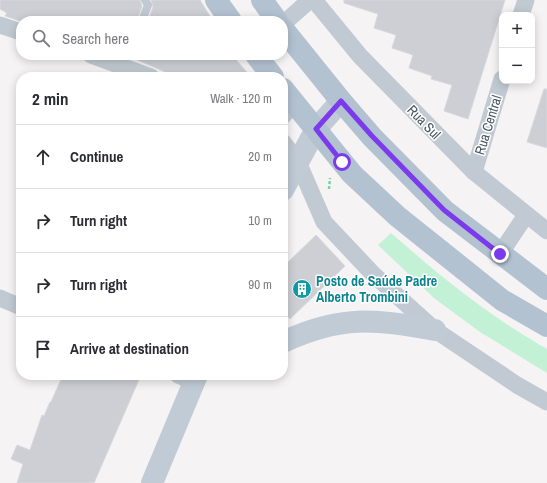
<!DOCTYPE html>
<meta charset="utf-8">
<style>
:root{--surface:#fff;--page:#f2f2f3;--text:#2b2b33;--muted:#7c7c81;--line:#e1e1e2}
body{margin:0;font-family:"Archivo Narrow",sans-serif;background:var(--page);color:var(--text)}
.controls{position:absolute;right:12px;top:12px;display:grid;overflow:hidden;border-radius:8px;box-shadow:0 2px 10px #0003}
.controls button{width:36px;height:36px;display:grid;place-items:center;padding:0;border:0;border-bottom:1px solid var(--line);background:var(--surface);color:var(--text);font:20px sans-serif}
.stop{position:absolute;width:12px;height:12px;margin:-9px;border:3px solid #7c3aed;border-radius:50%;background:#fff}
.stop.end{background:#7c3aed;border-color:#fff;box-shadow:0 1px 4px #0008}
.list{margin:0;padding:0;list-style:none}
h2{display:flex;justify-content:space-between;align-items:center;height:52px;margin:0;padding:0 16px;font-size:17px}
h2 small{font-size:13px;font-weight:400;color:var(--muted)}
.list li{display:grid;grid-template-columns:26px 1fr auto;gap:12px;align-items:center;box-sizing:border-box;height:64px;padding:0 16px;border-top:1px solid var(--line)}
.list b{display:block;font-size:15px;white-space:nowrap}
.list em{font-size:13px;font-style:normal;color:var(--muted)}
.icon{flex:none;width:22px;height:22px;fill:none;stroke:currentColor;stroke-width:2;stroke-linecap:round;stroke-linejoin:round}
.map{position:relative;flex:none;width:547px;height:483px;overflow:hidden}
.search{position:absolute;background:var(--surface);box-shadow:0 2px 10px #0003;left:16px;top:16px;width:272px;height:44px;display:flex;align-items:center;gap:10px;box-sizing:border-box;padding:0 14px;border-radius:16px;color:var(--muted);font-size:15px}
.panel{position:absolute;background:var(--surface);box-shadow:0 2px 10px #0003;left:16px;top:72px;width:272px;height:308px;border-radius:16px}
.map>svg:first-child{display:block}
.green{fill:#c3f1d5}
.building{fill:#cdcfd5;stroke:#d7d9de}
.lines{fill:none;stroke-linecap:round;stroke-linejoin:round}
.path{stroke:#7ad0a6;stroke-width:2.5;stroke-dasharray:3 2;stroke-linecap:butt}
.service{stroke:#c1cad2;stroke-width:8}
.minor{stroke:#c1cad2;stroke-width:17}
.secondary{stroke:#c1cbd6;stroke-width:22}
.primary{stroke:#b3c2d1;stroke-width:22}
.route{stroke:#7c3aed;stroke-width:5}
.labels{text-anchor:middle;dominant-baseline:central;stroke-width:3;stroke-linejoin:round;paint-order:stroke}
.street-label{font-size:14px;fill:#4a5661;stroke:#fff}
.culture-label{font-size:14px;font-weight:bold;fill:#0d838f;stroke:#fff;text-anchor:start}
</style>
<div class="map">
<svg width="547" height="483" viewBox="0 0 547 483">
<rect width="100%" height="100%" fill="#f5f3f3"/>
<path class="green" d="M 391,233 C 440,276 490,317 547,349 L 547,373 L 480,332 L 434,298 L 378,245 Z"/>
<g class="building">
<path d="M 0,0 L 140,0 L 142,6 L 137,21 L 20,21 L 5,16 L 7,13 L 0,9 Z"/>
<path d="M 151,0 L 200,0 L 213,21 L 148,21 L 153,7 Z"/>
<path d="M 344,0 L 505,0 L 468,119 L 444,111 L 452,85 L 431,79 L 432,76 L 409,68 L 413,55 L 392,48 L 396,35 L 374,28 L 378,14 L 344,3 Z"/>
<path d="M 126,55 L 232,55 L 251,77 L 177,77 Z"/>
<path d="M 544,89 L 547,89 L 547,148 L 527,142 Z"/>
<path d="M 316,235 L 345,266 L 290,319 L 283,311 L 283,267 Z"/>
<path d="M 63,375 L 141,375 L 94,483 L 17,483 L 23,464 L 11,459 L 17,445 L 30,450 L 42,415 L 44,416 L 50,402 L 51,402 Z"/>
</g>
<g class="lines">
<path class="path" d="M 329,189 L 330,178"/>
<path class="service" d="M 142,21 L 148,5 L 145,0"/>
<g class="minor">
<path d="M 314,0 L 360,56 L 474,172 L 547,231"/>
<path d="M 521,15 L 526,0"/>
<path d="M 283,24 L 310,0"/>
<path d="M 0,25 L 21,32"/>
<path d="M 91,55 L 151,77"/>
<path d="M 283,116 L 294,103"/>
<path d="M 283,142 L 298,162 L 324,222 L 373,274 L 435,330 L 517,385 L 547,402"/>
<path d="M 474,172 L 502,79"/>
<path d="M 500,254 L 526,215"/>
<path d="M 0,298 L 21,307"/>
<path d="M 178,375 L 194,382"/>
</g>
<g class="secondary">
<path d="M 283,190 L 316,129 L 341,101"/>
<path d="M 283,342 C 341,315 374,319 435,330"/>
<path d="M 152,483 L 197,375"/>
</g>
<g class="primary">
<path d="M 216,0 L 231,21"/>
<path d="M 262,0 L 277,21"/>
<path d="M 283,29 L 341,101 L 372,137 L 445,211 L 547,289"/>
<path d="M 256,55 L 273,77"/>
<path d="M 283,89 L 352,174 L 397,216 L 502,300 L 547,326"/>
</g>
</g>
<g class="lines">
<path class="route" d="M 342,162 L 316,129 L 341,101 L 372,136 L 444,210 L 500,254"/>
</g>
<defs>
<symbol id="building-disc" viewBox="-11 -11 22 22"><circle r="9.5" fill="#0f9aa8" stroke="#fff"/><path d="M-4-6H4V6H1V3H-1V6H-4ZM-2.5-4.3h1.7v1.8h-1.7ZM.8-4.3h1.7v1.8H.8ZM-2.5-1h1.7V.8h-1.7ZM.8-1h1.7V.8H.8Z" fill="#fff"/></symbol>
</defs>
<g fill-rule="evenodd">
<use href="#building-disc" x="291" y="278" width="22" height="22"/>
</g>
<g class="labels">
<g class="street-label">
<text transform="translate(424 122) rotate(46)">Rua Sul</text>
<text transform="translate(488 125) rotate(-73)">Rua Central</text>
</g>
<g class="culture-label">
<text x="316" y="281">Posto de Saúde Padre<tspan x="316" dy="16">Alberto Trombini</tspan></text>
</g>
</g>
</svg>
<div class="controls">
<button>+</button>
<button>−</button>
</div>
<div class="stop" style="left:342px;top:162px"></div>
<div class="stop end" style="left:500px;top:254px"></div>
<div class="search"><svg class="icon" aria-label="search" viewBox="0 0 24 24"><circle cx="10" cy="10" r="6"/><path d="M15 15l6 6"/></svg>Search here</div>
<section class="panel">
<h2>2 min<small>Walk · 120 m</small></h2>
<ul class="list">
<li><svg class="icon" aria-label="ahead" viewBox="0 0 24 24"><path d="M12 20V5M6 11l6-6 6 6"/></svg><div><b>Continue</b></div><em>20 m</em></li>
<li><svg class="icon" aria-label="right" viewBox="0 0 24 24"><path d="M7 20v-9h11M14 6l5 5-5 5"/></svg><div><b>Turn right</b></div><em>10 m</em></li>
<li><svg class="icon" aria-label="right" viewBox="0 0 24 24"><path d="M7 20v-9h11M14 6l5 5-5 5"/></svg><div><b>Turn right</b></div><em>90 m</em></li>
<li><svg class="icon" aria-label="arrive" viewBox="0 0 24 24"><path d="M6 21V4h12l-3 4 3 4H6"/></svg><div><b>Arrive at destination</b></div></li>
</ul>
</section>
</div>
